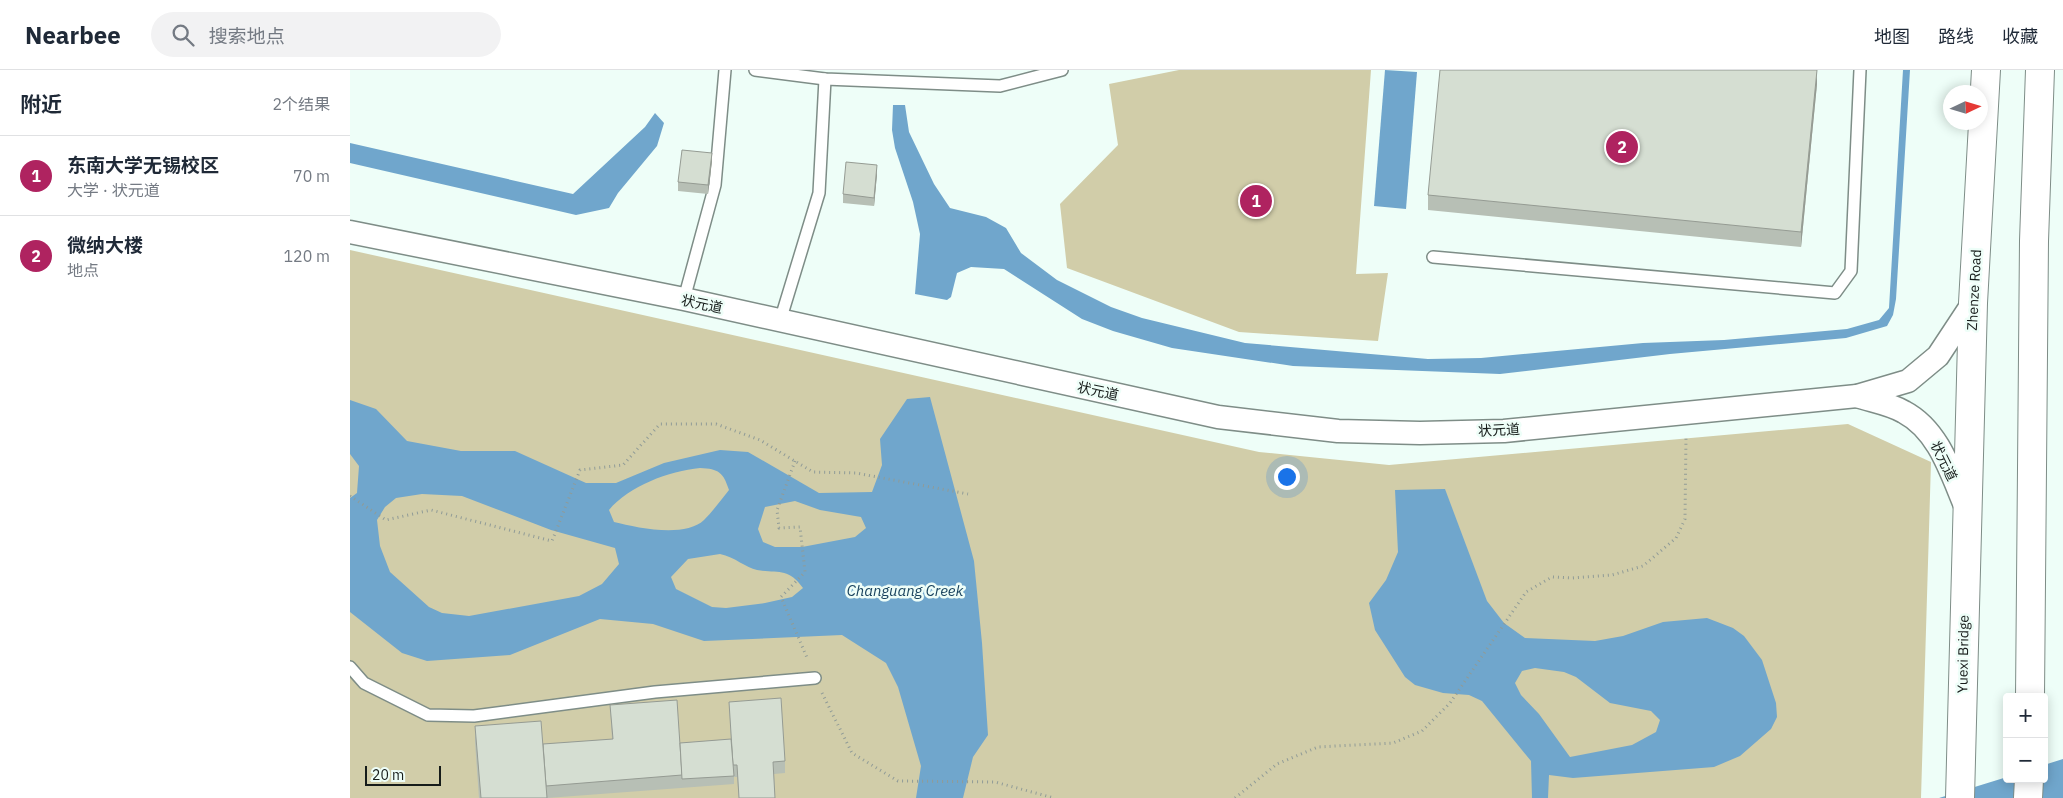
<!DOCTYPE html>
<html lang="zh">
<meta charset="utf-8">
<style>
:root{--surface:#fff;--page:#f2f2f3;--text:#1f2937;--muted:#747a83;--line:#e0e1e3;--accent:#af2360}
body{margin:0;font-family:"IBM Plex Sans","Noto Sans SC",sans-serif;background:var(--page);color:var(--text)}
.controls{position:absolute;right:15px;bottom:15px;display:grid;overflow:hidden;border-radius:5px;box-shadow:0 2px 12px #0003}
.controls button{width:45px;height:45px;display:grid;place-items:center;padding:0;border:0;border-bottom:1px solid var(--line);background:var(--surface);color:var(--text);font:25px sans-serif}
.compass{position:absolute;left:1593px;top:15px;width:45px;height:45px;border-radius:50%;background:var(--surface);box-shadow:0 2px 12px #0003;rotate:86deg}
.scale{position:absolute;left:15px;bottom:12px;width:76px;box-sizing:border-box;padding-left:5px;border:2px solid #161c1a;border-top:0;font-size:14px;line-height:18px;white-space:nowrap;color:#161c1a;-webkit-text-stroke:4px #eefef8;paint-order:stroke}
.you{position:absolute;left:936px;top:406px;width:18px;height:18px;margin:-12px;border:4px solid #fff;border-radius:50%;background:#1a73e8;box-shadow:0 0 0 8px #1a73e833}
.badge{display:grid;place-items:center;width:32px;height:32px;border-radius:50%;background:var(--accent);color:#fff;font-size:16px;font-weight:700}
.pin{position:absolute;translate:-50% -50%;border:2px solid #fff;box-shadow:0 1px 5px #0006}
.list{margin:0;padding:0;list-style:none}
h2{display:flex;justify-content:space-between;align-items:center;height:65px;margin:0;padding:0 20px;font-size:21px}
h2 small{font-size:16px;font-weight:400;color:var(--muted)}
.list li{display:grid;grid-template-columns:32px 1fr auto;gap:15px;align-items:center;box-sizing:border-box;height:80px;padding:0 20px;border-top:1px solid var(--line)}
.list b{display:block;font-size:19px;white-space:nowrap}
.list p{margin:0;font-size:16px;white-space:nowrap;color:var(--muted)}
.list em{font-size:16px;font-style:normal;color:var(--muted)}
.icon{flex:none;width:28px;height:28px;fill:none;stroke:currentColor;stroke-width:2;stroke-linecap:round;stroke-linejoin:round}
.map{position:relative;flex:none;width:1713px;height:728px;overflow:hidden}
header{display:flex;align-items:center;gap:30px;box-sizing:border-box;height:70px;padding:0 25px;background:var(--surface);border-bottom:1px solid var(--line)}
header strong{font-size:24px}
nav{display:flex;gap:28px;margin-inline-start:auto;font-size:18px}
.search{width:350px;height:45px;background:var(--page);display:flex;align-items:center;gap:12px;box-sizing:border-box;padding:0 18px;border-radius:28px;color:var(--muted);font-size:19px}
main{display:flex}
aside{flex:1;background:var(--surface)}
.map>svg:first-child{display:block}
.green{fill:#d1cda9}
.water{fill:#70a6cc;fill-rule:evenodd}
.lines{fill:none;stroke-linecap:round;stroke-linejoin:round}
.service-casing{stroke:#7e8d87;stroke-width:14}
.minor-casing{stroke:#7e8d87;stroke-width:25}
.secondary-casing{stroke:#7e8d87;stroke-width:30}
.path{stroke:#909b97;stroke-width:3;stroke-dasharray:1 4;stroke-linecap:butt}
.service{stroke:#fff;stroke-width:11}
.minor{stroke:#fff;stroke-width:22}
.secondary{stroke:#fff;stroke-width:28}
.wall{fill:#b7bfb5}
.shaded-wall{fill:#959b93}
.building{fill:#d5ded2;stroke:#959b93}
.labels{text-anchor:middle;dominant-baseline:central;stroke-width:5;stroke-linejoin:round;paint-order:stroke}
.street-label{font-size:14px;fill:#161c1a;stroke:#eefef8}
.water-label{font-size:15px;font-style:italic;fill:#1a445f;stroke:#eefef8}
</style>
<header>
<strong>Nearbee</strong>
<div class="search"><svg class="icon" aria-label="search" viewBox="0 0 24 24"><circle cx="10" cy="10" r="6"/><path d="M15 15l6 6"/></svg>搜索地点</div>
<nav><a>地图</a><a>路线</a><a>收藏</a></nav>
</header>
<main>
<aside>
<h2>附近<small>2个结果</small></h2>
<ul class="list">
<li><span class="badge">1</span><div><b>东南大学无锡校区</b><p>大学 · 状元道</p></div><em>70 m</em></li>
<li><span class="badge">2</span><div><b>微纳大楼</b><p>地点</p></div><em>120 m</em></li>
</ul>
</aside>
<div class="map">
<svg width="1713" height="728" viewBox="0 0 1713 728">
<rect width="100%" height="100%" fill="#eefef8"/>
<g class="green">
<path d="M 829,0 L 1021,0 L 1006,204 L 1038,203 L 1028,271 L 889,262 L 717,198 L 710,134 L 768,75 L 759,14 Z"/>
<path d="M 0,180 L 909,382 L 1039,395 L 1498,354 L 1581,392 L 1571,728 L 0,728 Z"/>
</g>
<g class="water">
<path d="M 1035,0 L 1067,2 L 1056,139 L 1024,136 Z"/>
<path d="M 1553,0 L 1560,0 L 1546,229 L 1543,245 L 1537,256 L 1496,268 L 1320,284 L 1150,304 L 943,296 L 822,278 L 763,261 L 732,249 L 654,199 L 621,197 L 607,203 L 601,227 L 597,230 L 565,224 L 570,164 L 563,132 L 545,78 L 542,60 L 543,35 L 555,35 L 559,62 L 584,114 L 600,138 L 636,147 L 656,158 L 671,183 L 707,210 L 761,237 L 792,248 L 895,273 L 1078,289 L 1131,288 L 1293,273 L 1374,270 L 1497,259 L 1529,250 L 1539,238 Z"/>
<path d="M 305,43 L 314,53 L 307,76 L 268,123 L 259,138 L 226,145 L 0,93 L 0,73 L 223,124 L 295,57 Z"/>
<path d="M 580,327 L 624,491 L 632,573 L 638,665 L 623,687 L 613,728 L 566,728 L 571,696 L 548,617 L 536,593 L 492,565 L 354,571 L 303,554 L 250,549 L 160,585 L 77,591 L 52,583 L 0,542 L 0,428 L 7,423 L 9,396 L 0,384 L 0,330 L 26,339 L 57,371 L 111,381 L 165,381 L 236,413 L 266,413 L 314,393 L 370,380 L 398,382 L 469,423 L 522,422 L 532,395 L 530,369 L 557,329 ZM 350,398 C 369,399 373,402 379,420 C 371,430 363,441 354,450 C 335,468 288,458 264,452 L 259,440 C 279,416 319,401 350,398 ZM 72,424 L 112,426 L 201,460 L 265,478 L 269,494 L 252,514 L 229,526 L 119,546 L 92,543 L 79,537 L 40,502 L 30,476 L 27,450 L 35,437 L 46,428 ZM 445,431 L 470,440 L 511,447 L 516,458 L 505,467 L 452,477 L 425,477 L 413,472 L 408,459 L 415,437 ZM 370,484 C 385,487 396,498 407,500 C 429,504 438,497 453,518 L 442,527 L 415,533 L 376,538 L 362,537 L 326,519 L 321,507 L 338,489 Z"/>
<path d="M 1095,419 L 1137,531 L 1154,553 L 1175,568 L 1245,571 L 1273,566 L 1313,552 L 1357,548 L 1383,558 L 1394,566 L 1412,590 L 1426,633 L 1427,647 L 1421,659 L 1390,686 L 1364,697 L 1223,708 L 1199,705 L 1198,728 L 1182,728 L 1181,691 L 1132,631 L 1119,625 L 1093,623 L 1065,615 L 1055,607 L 1025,560 L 1019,533 L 1036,510 L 1048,482 L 1045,420 ZM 1185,598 L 1214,602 L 1226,607 L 1260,633 L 1301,641 L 1310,650 L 1306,662 L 1282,675 L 1220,687 L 1189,644 L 1171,625 L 1165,613 L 1172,601 Z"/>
<path d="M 1713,689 L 1713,728 L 1589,728 L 1657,707 L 1657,709 L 1694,709 L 1694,695 Z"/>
</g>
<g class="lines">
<defs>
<g id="service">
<path d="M 405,0 L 475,9 L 650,16 L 712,0"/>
<path d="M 1083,187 L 1485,223 L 1501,201 L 1510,0"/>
<path d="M 334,229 L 365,115 L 375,0"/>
<path d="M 430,251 L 469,123 L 475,9"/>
<path d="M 0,597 L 14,613 L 78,645 L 124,646 L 305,622 L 465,608"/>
</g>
<g id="minor">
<path d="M 0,162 L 334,229 L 868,347 L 988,361 L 1070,363 L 1154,361 L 1507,326 L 1558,311 L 1588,286 L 1623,233"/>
<path d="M 1507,326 C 1522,331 1541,334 1554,342 C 1590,361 1602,406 1617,440"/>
</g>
<g id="secondary">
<path d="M 1680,627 L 1684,171 L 1690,0"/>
<path d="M 1610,728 L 1623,233 L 1636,0"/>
<path d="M 1678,728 L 1679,709"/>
</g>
</defs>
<use href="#service" class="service-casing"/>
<use href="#minor" class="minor-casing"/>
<use href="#secondary" class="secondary-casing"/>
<g class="path">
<path d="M 445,391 L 427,440 L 429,458 L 450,457 L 455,502 L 431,527 L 458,590"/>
<path d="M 0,426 L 36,450 L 81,440 L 202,471 L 230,400 L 273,395 L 310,354 L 366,354 L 410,370 L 463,402 L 506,403 L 618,424"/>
<path d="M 472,623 L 502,683 L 548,711 L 645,712 L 704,728"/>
<path d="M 885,728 L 927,694 L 968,677 L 1043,673 L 1072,661 L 1100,633 L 1176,522 L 1202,507 L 1222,508 L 1262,505 L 1293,496 L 1326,468 L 1335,449 L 1336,366"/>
</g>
<use href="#service" class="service"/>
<use href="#minor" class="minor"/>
<use href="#secondary" class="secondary"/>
</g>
<g class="wall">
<path d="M 1467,14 L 1451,177 L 1078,140 L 1078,125 Z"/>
<path d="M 362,91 L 358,124 L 328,121 L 328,112 Z"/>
<path d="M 527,104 L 524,136 L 493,133 L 493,124 Z"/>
<path d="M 379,632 L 435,691 L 435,703 L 424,704 L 425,728 L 389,728 L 387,707 L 384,707 L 384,714 L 197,728 L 129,728 L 125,672 L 125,656 L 193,674 L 262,669 L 260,635 L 330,673 L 381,669 Z"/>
</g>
<g class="shaded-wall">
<path d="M 1467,0 L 1467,14 L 1451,177 L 1451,162 Z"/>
<path d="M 362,83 L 362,91 L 358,124 L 358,115 Z"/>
<path d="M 527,95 L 527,104 L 524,136 L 524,128 Z"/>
</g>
<g class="building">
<path d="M 1090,0 L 1467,0 L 1451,162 L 1078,125 Z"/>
<path d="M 332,80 L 362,83 L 358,115 L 328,112 Z"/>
<path d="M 496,92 L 527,95 L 524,128 L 493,124 Z"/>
<path d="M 431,628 L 435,691 L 423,692 L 425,728 L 389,728 L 387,695 L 383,695 L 379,632 Z"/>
<path d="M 327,630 L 332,705 L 196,716 L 193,674 L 263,669 L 260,635 Z"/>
<path d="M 191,651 L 197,728 L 131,728 L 125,656 Z"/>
<path d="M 381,669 L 384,706 L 332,709 L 330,673 Z"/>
</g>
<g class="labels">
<g class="street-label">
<text transform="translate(1624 220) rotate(-87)">Zhenze Road</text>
<text transform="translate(352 234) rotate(12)">状元道</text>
<text transform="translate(748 321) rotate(12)">状元道</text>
<text transform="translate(1149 360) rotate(-3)">状元道</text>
<text transform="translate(1594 391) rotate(64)">状元道</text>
<text transform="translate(1613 584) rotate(-89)">Yuexi Bridge</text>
</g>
<g class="water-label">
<text x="555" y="520">Changuang Creek</text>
</g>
</g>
</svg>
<div class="controls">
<button>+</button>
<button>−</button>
</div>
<svg class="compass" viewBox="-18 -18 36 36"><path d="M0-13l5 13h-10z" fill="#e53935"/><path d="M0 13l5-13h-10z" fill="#747a83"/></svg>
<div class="scale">20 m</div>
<div class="you"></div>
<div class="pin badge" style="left:906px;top:131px">1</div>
<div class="pin badge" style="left:1272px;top:77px">2</div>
</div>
</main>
